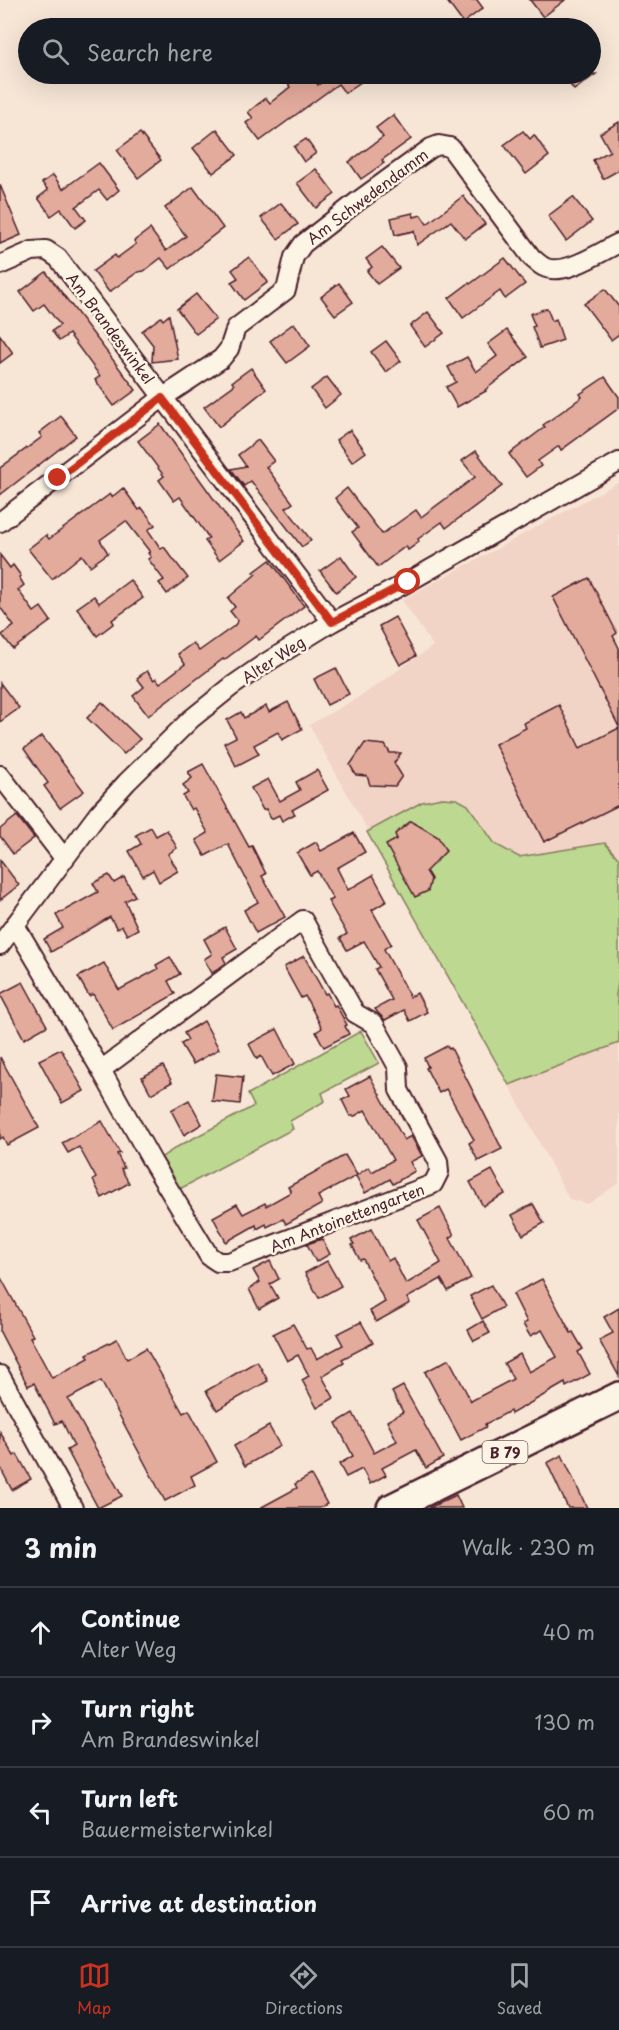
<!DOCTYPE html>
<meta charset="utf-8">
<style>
:root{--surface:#171b24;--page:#242831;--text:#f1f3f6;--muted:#9ea1a6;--line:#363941;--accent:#c8321e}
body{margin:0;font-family:"Playpen Sans",sans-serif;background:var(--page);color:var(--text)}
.stop{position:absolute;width:18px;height:18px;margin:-14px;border:4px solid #c8321e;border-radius:50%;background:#fff}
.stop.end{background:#c8321e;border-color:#fff;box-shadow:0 2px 6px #0008}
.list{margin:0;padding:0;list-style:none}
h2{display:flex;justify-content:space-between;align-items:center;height:78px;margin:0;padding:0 24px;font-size:26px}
h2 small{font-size:20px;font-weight:400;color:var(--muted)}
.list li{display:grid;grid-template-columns:39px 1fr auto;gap:18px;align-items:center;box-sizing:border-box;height:90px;padding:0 24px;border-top:2px solid var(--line)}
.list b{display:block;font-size:22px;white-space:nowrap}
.list p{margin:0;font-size:20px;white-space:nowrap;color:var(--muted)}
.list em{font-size:20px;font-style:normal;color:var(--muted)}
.icon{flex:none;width:33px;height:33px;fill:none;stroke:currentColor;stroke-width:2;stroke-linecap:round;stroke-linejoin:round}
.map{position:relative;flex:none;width:619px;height:1508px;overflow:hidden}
.search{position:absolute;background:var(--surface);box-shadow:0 6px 24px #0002;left:18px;right:18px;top:18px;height:66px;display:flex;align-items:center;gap:15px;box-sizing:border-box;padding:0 21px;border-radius:33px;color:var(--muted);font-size:22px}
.sheet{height:438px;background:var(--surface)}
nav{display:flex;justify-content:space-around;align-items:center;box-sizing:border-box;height:84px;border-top:2px solid var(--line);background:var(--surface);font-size:16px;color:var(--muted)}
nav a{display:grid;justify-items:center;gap:3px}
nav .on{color:var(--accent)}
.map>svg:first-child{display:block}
.built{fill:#f1d4c5}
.green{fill:#bdd890;stroke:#847c5e;stroke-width:1.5}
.building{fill:#e3ab9c;stroke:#4a1f2b;stroke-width:1.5}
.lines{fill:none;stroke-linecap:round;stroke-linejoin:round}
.street-casing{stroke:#4a1f2b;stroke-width:22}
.primary-casing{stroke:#4a1f2b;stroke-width:32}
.street{stroke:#fcf5e5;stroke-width:18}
.primary{stroke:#fcf5e5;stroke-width:27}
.route{stroke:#c8321e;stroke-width:8}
.labels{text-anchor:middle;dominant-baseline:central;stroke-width:5;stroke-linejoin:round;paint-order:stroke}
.shield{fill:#fcf5e5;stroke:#7f5f63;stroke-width:1.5}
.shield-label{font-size:14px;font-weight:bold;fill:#4a1f2b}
.street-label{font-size:15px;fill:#4a1f2b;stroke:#fcf5e5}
</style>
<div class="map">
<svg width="619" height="1508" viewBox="0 0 619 1508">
<rect width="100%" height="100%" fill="#f7e6d6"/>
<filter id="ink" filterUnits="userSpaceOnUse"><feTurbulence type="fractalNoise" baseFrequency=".0167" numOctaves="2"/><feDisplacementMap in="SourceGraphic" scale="12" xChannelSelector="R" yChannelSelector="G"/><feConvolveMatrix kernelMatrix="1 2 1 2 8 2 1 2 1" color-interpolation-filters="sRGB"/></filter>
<g filter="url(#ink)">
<path class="built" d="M 619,482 L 619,1183 L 588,1204 L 569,1199 L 509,1085 L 309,725 L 364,694 L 433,646 L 402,600 Z"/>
<g class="green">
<path d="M 442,798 L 457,799 L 468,805 L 495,844 L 519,857 L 605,843 L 619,859 L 619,977 L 616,995 L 619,1006 L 619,1043 L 509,1085 L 367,832 L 422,802 Z"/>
<path d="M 361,1031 L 379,1063 L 322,1093 L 325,1101 L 290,1121 L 293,1129 L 174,1192 L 153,1163 L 177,1147 L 254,1106 L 248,1094 Z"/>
</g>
<g class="building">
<path d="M 446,0 L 477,0 L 483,8 L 463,23 Z"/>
<path d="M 530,0 L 565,0 L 543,17 Z"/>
<path d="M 299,74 L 310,74 L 318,85 L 332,75 L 331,74 L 372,74 L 345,93 L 338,84 L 260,141 L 246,123 L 253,118 L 248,112 L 266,98 L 270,103 L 290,87 L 287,82 Z"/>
<path d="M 562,74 L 596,74 L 574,90 Z"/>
<path d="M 393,115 L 411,139 L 382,160 L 384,163 L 361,179 L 349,162 L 383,137 L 376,128 Z"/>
<path d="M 619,122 L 619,170 L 603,179 L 593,160 L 610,151 L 600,133 Z"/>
<path d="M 217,129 L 237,155 L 213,173 L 193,148 Z"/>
<path d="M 523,131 L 530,139 L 534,135 L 549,156 L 526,174 L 504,145 Z"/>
<path d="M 140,133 L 161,160 L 138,178 L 117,150 Z"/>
<path d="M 306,139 L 316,153 L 304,162 L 294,147 Z"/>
<path d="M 99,163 L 119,190 L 107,200 L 99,190 L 76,207 L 86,220 L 75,228 L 61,209 L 51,216 L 38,198 L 48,190 L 42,183 L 53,175 L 63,189 Z"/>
<path d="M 316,169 L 335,194 L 316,208 L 297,183 Z"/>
<path d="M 0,185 L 21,235 L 0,244 Z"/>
<path d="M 193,187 L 223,228 L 170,269 L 161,258 L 144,271 L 138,272 L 109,292 L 93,271 L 115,255 L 117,258 L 136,244 L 134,241 L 150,229 L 166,251 L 186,236 L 165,208 Z"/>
<path d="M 463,196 L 485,224 L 465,239 L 451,221 L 417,245 L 414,231 L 395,235 L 391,218 L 413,213 L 414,217 L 421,215 L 427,224 Z"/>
<path d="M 573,197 L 592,221 L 566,241 L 548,216 Z"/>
<path d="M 281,203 L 298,224 L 278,239 L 261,218 Z"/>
<path d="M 382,247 L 399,268 L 377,284 L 367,271 L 372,267 L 366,259 Z"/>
<path d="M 249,257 L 268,282 L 244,300 L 231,282 L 238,278 L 232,270 Z"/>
<path d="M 505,258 L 525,284 L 505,299 L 500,291 L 463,318 L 449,298 L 469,283 L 470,284 Z"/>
<path d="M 46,272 L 136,390 L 114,406 L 95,380 L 100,376 L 69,334 L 59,341 L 52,331 L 60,325 L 44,304 L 34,311 L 20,292 Z"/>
<path d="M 339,283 L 353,302 L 335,315 L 321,297 Z"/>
<path d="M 605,289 L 619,307 L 619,334 L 611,340 L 584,304 Z"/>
<path d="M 196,294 L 216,319 L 196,334 L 177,309 Z"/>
<path d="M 547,308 L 552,321 L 556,319 L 563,340 L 540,348 L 532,327 L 535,326 L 530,314 Z"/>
<path d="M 428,312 L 444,333 L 425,347 L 410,326 Z"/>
<path d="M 169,315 L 178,359 L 152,362 L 153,345 L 142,331 L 161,317 L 163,320 Z"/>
<path d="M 294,323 L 310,346 L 287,363 L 270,341 Z"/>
<path d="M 507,330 L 528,357 L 485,390 L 486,391 L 457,407 L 446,387 L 456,382 L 448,367 L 467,357 L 476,372 L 497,356 L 488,344 Z"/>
<path d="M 0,335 L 13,353 L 0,363 Z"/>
<path d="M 386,341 L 401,361 L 386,372 L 371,352 Z"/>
<path d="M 251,368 L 266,389 L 219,427 L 204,407 L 234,385 L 232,382 Z"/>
<path d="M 327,377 L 341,395 L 325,408 L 311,389 Z"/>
<path d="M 605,377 L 619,397 L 619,408 L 561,450 L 559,446 L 538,461 L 541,466 L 526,477 L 509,454 L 545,427 L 543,425 L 582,397 L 580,394 Z"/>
<path d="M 61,416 L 76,436 L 0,495 L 0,468 L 42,437 L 39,433 Z"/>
<path d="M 160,424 L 244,541 L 219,560 L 205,541 L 209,538 L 180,497 L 174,501 L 159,480 L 164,476 L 138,441 Z"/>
<path d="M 350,430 L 366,452 L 352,462 L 336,440 Z"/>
<path d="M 258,440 L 274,461 L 266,467 L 293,503 L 286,508 L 311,540 L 302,547 L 251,481 L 244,486 L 231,469 L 246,466 L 238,455 Z"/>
<path d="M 476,451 L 502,486 L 446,528 L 442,522 L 418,539 L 419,542 L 408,550 L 406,546 L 378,567 L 352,532 L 358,528 L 335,498 L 347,488 L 382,534 L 416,510 L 421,517 L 475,477 L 462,461 Z"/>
<path d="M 123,488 L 139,510 L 142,508 L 155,525 L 148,530 L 161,549 L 164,547 L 188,578 L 167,594 L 159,583 L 164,580 L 148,559 L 151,557 L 148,553 L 150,552 L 126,521 L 100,540 L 108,553 L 90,566 L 82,555 L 52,579 L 28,549 L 46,535 L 49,539 L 110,494 L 112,497 Z"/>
<path d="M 0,555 L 10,568 L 13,565 L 21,576 L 19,577 L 24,585 L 18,590 L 34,612 L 41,607 L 51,621 L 13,649 L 2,635 L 14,626 L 0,607 Z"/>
<path d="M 341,556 L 356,577 L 336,592 L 320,571 Z"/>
<path d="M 270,560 L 304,606 L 259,640 L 256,636 L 224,660 L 223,659 L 148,716 L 133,696 L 144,687 L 137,678 L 147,671 L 154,680 L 156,678 L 160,683 L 185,664 L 178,654 L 193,643 L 199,651 L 234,626 L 238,621 L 230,611 L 235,607 L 228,598 L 256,574 L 254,572 Z"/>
<path d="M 589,578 L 617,633 L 613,636 L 619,648 L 619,727 L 553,597 Z"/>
<path d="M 130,580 L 143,598 L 112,620 L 114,623 L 97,636 L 77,608 L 94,596 L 99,603 Z"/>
<path d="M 395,617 L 416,656 L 400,665 L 379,626 Z"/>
<path d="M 336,668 L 349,694 L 327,705 L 314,679 Z"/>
<path d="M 0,683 L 19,708 L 0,722 Z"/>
<path d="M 102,702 L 140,739 L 124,754 L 87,718 Z"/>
<path d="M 288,702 L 302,729 L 282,740 L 278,732 L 254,745 L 259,754 L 236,766 L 224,743 L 236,737 L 227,720 L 241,712 L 244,718 L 266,706 L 269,712 Z"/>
<path d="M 559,705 L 580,748 L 619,728 L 619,805 L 544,842 L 495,744 L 526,728 L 524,723 Z"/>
<path d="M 42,736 L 84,791 L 60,808 L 44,786 L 48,783 L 24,749 Z"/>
<path d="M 365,743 L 385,745 L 390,753 L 401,753 L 394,763 L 402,776 L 395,786 L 370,785 L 367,776 L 356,775 L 350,765 Z"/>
<path d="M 203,764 L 249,847 L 252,846 L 266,874 L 262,876 L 285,917 L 256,933 L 244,910 L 258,902 L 228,844 L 205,856 L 196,840 L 208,833 L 194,808 L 191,810 L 183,796 L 188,793 L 183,785 L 192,778 L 188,772 Z"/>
<path d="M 317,770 L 328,790 L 292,810 L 295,814 L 282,821 L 279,815 L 271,819 L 266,809 L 263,810 L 251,788 L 268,779 L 280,801 L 300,790 L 296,782 Z"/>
<path d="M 17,816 L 34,838 L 13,854 L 0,836 L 0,829 Z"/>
<path d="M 411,821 L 438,837 L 446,851 L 426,871 L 431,879 L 428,891 L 415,897 L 386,845 L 397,839 L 395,834 Z"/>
<path d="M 151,827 L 156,836 L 167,830 L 177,848 L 168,854 L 178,871 L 159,882 L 153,870 L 143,876 L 129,851 L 141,844 L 136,835 Z"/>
<path d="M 354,833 L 365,852 L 337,868 L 348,890 L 373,875 L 387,901 L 372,910 L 391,944 L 384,949 L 410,997 L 417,993 L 427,1012 L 410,1021 L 404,1010 L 385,1020 L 378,1013 L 375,1009 L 392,1000 L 375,969 L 379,967 L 364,941 L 347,950 L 340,938 L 347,934 L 328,901 L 333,899 L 317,871 L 310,875 L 297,853 L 316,842 L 321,851 Z"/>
<path d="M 0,860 L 19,885 L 0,900 Z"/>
<path d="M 109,875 L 114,883 L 124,877 L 135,896 L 125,901 L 138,929 L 127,935 L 122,926 L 117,929 L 110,917 L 51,952 L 44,939 L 63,928 L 56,915 L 98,892 L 93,883 Z"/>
<path d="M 225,927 L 237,949 L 223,957 L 226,963 L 212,973 L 204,959 L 212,954 L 204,939 Z"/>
<path d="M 304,956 L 325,994 L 327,993 L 334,1006 L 336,1005 L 347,1025 L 345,1026 L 349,1034 L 324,1047 L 316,1032 L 322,1028 L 305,996 L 301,998 L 284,967 Z"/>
<path d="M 170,957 L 180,974 L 168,981 L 175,994 L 113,1030 L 93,994 L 89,996 L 78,977 L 104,963 L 119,990 L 158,969 L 156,965 Z"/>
<path d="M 23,982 L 47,1026 L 24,1039 L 0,994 Z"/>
<path d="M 204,1021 L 219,1049 L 193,1064 L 181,1044 L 188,1040 L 184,1033 Z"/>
<path d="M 277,1029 L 295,1064 L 272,1076 L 261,1056 L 257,1059 L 249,1044 Z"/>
<path d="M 447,1046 L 449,1049 L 451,1048 L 502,1149 L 478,1161 L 469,1143 L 474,1140 L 446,1089 L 439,1093 L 426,1068 L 428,1067 L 424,1058 Z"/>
<path d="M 61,1049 L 84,1091 L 62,1103 L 39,1060 Z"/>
<path d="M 0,1057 L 39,1128 L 7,1145 L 3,1137 L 0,1139 Z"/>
<path d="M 163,1066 L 172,1082 L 151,1094 L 142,1077 Z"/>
<path d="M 216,1074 L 243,1077 L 240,1104 L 212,1101 Z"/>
<path d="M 370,1076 L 404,1140 L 411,1136 L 422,1156 L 410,1162 L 415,1171 L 393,1184 L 390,1179 L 365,1193 L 356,1176 L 318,1196 L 322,1204 L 286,1224 L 283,1219 L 267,1227 L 266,1224 L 257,1229 L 256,1225 L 226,1242 L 213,1217 L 237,1204 L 243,1214 L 265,1203 L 266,1206 L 291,1192 L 288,1187 L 345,1155 L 357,1175 L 369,1167 L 372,1172 L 393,1160 L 365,1110 L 355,1116 L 350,1116 L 342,1100 L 350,1096 L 346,1089 Z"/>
<path d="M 189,1100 L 202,1124 L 184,1135 L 171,1110 Z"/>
<path d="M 102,1121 L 120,1153 L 117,1154 L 124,1168 L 121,1169 L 129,1183 L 102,1198 L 93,1180 L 96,1178 L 79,1147 L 68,1153 L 62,1143 Z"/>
<path d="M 492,1170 L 505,1194 L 483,1206 L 470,1182 Z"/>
<path d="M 533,1204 L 544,1223 L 523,1235 L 512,1215 Z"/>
<path d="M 440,1208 L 454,1235 L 450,1238 L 471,1278 L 448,1291 L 441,1279 L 407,1298 L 410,1303 L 376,1322 L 370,1311 L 385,1302 L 363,1259 L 360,1260 L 352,1245 L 354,1244 L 351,1240 L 371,1229 L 388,1261 L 393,1258 L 406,1284 L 441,1263 L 418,1220 Z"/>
<path d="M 322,1239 L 330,1254 L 316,1262 L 307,1244 Z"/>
<path d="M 270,1261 L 279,1279 L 270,1284 L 278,1298 L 259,1309 L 249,1289 L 260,1282 L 253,1270 Z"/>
<path d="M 327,1261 L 341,1286 L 319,1298 L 305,1273 Z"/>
<path d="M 0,1276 L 33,1336 L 30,1337 L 52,1378 L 89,1358 L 87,1354 L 117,1339 L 127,1359 L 146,1348 L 183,1413 L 189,1410 L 217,1462 L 191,1476 L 195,1485 L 165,1501 L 101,1381 L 68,1399 L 122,1496 L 98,1508 L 67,1450 L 74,1446 L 62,1421 L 55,1424 L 34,1383 L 28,1386 L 0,1332 Z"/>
<path d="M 542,1279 L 571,1333 L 573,1332 L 583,1349 L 578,1352 L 590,1374 L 566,1387 L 565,1383 L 511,1414 L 510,1411 L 485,1424 L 486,1427 L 461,1440 L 425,1372 L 449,1359 L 471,1401 L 513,1379 L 504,1363 L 520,1354 L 529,1372 L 557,1357 L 542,1330 L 530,1336 L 523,1324 L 527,1322 L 513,1294 Z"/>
<path d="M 491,1285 L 503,1307 L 482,1319 L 470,1296 Z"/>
<path d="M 619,1308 L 619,1376 L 599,1340 L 613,1333 L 604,1317 Z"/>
<path d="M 483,1321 L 490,1333 L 474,1341 L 468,1330 Z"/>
<path d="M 361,1322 L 373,1343 L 342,1359 L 344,1363 L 322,1376 L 334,1398 L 317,1408 L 302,1380 L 309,1376 L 298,1355 L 287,1361 L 273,1334 L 293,1324 L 307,1349 L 311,1348 L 317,1359 L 343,1345 L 337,1334 Z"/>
<path d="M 257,1361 L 268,1381 L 217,1410 L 206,1391 Z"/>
<path d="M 403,1386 L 443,1458 L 426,1468 L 416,1450 L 382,1468 L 386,1475 L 370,1484 L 362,1469 L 346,1477 L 339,1464 L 353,1456 L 336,1423 L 353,1413 L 374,1453 L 397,1441 L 387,1421 L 403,1412 L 392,1392 Z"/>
<path d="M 269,1426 L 280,1446 L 245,1466 L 234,1446 Z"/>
<path d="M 0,1432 L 14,1456 L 17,1454 L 31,1479 L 12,1490 L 0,1467 Z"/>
<path d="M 562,1455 L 587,1508 L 568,1508 L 547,1463 Z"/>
<path d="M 311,1475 L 327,1504 L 320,1508 L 260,1508 L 297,1488 L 295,1484 Z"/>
<path d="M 456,1495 L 462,1508 L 429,1508 Z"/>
</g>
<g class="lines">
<defs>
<g id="street">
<path d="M 0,265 L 32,251 L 46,250 L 58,258 L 332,622"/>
<path d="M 0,522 L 162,398 L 221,359 L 229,349 L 236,328 L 286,290 L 294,257 L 303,244 L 358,201 L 431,148 L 439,145 L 450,147 L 532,258 C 536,261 540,265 544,267 C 564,277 600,252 619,243"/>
<path d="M 0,775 L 64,858"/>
<path d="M 15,925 L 101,1070 L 153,1163 L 209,1256 L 218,1262 L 229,1262 L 433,1184 L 439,1172 L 438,1161 L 399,1090 L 398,1067 L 374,1024 L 355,1013 L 303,920 L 101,1070"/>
<path d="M 0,945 L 98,814 L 127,782 L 191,719 L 232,686 L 264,664 L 332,622 L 408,582 L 619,462"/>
<path d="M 0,1375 L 73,1508"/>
</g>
<path id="primary" d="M 391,1508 L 619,1396"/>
</defs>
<use href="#street" class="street-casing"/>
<use href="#primary" class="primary-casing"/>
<use href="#street" class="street"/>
<use href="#primary" class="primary"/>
</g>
</g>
<g class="lines" filter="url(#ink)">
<path class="route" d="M 58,478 L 162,398 L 332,622 L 408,582"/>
</g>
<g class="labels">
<rect class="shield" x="482.5" y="1441" width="45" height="22" rx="4.5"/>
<g class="shield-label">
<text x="505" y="1452">B 79</text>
</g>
<g class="street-label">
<text transform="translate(367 196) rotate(-37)">Am Schwedendamm</text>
<text transform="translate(111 328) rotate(53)">Am Brandeswinkel</text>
<text transform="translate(273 659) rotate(-33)">Alter Weg</text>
<text transform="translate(347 1217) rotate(-21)">Am Antoinettengarten</text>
</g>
</g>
</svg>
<div class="stop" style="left:408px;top:582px"></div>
<div class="stop end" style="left:58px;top:478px"></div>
<div class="search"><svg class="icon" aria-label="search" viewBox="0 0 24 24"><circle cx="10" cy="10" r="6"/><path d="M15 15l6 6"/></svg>Search here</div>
</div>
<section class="sheet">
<h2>3 min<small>Walk · 230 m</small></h2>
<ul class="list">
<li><svg class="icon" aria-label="ahead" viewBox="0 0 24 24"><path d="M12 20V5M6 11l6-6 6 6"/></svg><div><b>Continue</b><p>Alter Weg</p></div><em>40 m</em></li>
<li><svg class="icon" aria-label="right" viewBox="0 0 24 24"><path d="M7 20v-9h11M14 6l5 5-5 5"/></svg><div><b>Turn right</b><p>Am Brandeswinkel</p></div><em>130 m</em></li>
<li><svg class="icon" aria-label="left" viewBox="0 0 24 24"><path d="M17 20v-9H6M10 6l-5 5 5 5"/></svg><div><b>Turn left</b><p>Bauermeisterwinkel</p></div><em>60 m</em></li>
<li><svg class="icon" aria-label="arrive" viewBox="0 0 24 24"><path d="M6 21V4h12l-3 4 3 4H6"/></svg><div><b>Arrive at destination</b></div></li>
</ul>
</section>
<nav>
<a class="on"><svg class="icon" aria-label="map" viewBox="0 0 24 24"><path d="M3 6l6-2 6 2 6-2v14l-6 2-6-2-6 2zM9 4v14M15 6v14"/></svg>Map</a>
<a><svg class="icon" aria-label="directions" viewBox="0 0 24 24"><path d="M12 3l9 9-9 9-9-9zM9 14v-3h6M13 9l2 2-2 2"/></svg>Directions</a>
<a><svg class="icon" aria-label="saved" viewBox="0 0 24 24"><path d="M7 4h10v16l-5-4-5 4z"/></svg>Saved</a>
</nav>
